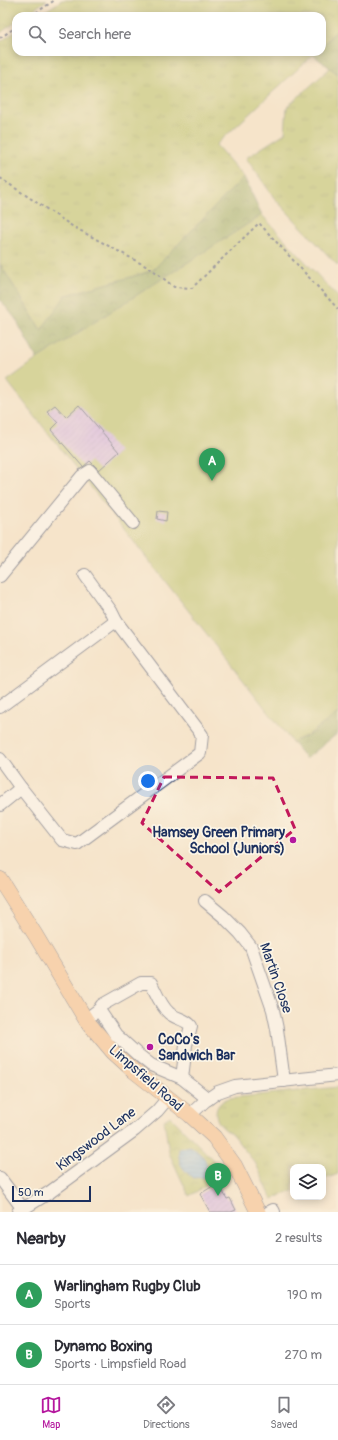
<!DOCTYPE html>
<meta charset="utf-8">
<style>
:root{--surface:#fff;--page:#f2f2f3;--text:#2b2b33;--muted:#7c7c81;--line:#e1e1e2;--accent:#b5179e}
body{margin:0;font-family:Pangolin,sans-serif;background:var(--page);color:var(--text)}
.controls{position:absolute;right:12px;bottom:12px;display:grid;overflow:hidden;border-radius:8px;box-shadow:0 2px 10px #0003}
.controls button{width:36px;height:36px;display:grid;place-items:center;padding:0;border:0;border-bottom:1px solid var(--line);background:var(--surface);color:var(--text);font:20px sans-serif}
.scale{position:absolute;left:12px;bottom:10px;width:79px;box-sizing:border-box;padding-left:4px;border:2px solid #1b2f5e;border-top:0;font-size:11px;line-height:14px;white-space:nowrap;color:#1b2f5e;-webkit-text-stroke:3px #fcf5e5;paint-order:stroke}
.you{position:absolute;left:148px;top:781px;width:14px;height:14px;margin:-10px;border:3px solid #fff;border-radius:50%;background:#1a73e8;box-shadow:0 0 0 6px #1a73e833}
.badge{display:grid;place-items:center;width:26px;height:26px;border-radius:50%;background:var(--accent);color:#fff;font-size:13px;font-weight:700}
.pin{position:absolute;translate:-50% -33px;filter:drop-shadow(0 1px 2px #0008)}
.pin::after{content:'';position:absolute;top:21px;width:14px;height:12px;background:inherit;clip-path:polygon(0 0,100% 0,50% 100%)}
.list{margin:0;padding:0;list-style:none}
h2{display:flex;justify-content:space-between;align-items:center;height:52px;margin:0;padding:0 16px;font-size:17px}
h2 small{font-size:13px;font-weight:400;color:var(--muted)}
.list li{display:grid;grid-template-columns:26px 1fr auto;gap:12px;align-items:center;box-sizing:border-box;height:60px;padding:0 16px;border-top:1px solid var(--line)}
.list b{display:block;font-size:15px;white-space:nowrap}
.list p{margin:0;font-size:13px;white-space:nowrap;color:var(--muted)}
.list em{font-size:13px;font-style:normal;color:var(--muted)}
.icon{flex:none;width:22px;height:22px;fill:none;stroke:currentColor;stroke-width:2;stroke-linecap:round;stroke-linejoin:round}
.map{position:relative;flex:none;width:338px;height:1212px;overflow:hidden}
.search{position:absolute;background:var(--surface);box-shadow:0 2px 10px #0003;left:12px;right:12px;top:12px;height:44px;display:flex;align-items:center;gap:10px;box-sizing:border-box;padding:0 14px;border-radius:12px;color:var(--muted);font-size:15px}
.sheet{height:172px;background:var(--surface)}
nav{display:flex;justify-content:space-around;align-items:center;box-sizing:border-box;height:56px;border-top:1px solid var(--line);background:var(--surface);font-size:11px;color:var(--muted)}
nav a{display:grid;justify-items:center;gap:2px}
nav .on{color:var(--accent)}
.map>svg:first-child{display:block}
.grass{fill:url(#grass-tufts);stroke:#667861}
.forest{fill:url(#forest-crowns);stroke:#546b5c}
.park{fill:url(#park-crowns);stroke:#667861}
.pitch{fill:#b2c164;stroke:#667861}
.water{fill:url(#water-rules);stroke:#4670a2}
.building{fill:url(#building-hatch)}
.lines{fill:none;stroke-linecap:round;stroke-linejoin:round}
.minor-casing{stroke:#3c4a6e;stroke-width:14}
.major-casing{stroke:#3c4a6e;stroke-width:16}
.path{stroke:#3c4a6e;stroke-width:2;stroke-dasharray:3 3;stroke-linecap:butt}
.minor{stroke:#fff;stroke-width:12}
.major{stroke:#f8bd89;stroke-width:15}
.marked{fill:none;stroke:#c2185b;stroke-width:3;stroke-dasharray:8 5;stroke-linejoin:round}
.poi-dot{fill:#b5179e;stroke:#fcf5e5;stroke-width:1.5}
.labels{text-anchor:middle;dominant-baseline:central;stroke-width:3.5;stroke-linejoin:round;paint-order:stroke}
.poi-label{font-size:14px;font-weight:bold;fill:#1b2f5e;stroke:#fcf5e5;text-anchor:end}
.street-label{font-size:14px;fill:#1b2f5e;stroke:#fcf5e5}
</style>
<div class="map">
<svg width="338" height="1212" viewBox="0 0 338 1212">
<defs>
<pattern id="grass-tufts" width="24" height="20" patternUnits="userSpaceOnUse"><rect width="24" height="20" fill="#b2c164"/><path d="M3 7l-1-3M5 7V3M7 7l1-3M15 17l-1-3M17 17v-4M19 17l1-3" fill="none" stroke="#909d56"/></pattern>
<pattern id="forest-crowns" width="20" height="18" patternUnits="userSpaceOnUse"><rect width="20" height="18" fill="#8da75a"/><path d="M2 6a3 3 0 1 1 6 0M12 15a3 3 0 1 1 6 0" fill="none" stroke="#72884e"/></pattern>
<pattern id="park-crowns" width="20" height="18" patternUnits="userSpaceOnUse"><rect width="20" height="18" fill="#b2c164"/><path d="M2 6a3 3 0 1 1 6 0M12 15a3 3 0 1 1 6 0" fill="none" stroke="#909d56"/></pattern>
<pattern id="water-rules" width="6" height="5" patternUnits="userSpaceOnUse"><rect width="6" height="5" fill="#72b0e5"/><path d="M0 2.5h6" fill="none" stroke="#5d90bd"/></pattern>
<pattern id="building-hatch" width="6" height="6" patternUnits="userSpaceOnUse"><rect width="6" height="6" fill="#ceacf4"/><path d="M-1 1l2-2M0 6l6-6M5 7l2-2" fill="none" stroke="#a68cc9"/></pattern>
</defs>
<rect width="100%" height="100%" fill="#fcf5e5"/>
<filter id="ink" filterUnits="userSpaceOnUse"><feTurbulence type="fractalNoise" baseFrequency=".025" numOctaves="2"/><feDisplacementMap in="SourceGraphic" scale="8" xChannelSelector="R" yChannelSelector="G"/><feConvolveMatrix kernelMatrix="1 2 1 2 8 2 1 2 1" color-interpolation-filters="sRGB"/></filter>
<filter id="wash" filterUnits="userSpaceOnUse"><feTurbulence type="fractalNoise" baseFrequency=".012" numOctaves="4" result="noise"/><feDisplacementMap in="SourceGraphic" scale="16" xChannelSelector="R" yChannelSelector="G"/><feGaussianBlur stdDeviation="0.9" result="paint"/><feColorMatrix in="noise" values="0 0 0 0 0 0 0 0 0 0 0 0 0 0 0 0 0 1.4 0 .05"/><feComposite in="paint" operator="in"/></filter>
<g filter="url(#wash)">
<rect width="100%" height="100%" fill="#f5e4ca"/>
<g class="grass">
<path d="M 0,0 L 47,0 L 24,16 L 16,16 L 16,22 L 0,33 Z"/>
<path d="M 62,0 L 338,0 L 338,29 L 322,46 L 322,16 L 38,16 Z"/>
<path d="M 16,31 L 16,52 L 316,52 L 216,145 L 244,177 L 198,228 L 153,270 L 138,275 L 41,330 L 0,264 L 0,42 Z"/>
<path d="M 330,68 L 338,74 L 338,266 L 275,199 L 246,158 L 285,133 L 287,107 Z"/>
<path d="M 338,1087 L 338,1174 L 323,1180 L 323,1167 L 293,1167 L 293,1191 L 272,1199 L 256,1164 L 231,1133 C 214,1125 209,1105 229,1098 Z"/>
</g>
<g class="forest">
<path d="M 338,29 L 338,74 L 313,55 L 316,52 L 322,52 L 322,46 Z"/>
<path d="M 244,177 L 262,215 L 37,359 L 15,318 L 0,300 L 0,264 L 41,330 L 66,295 L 138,275 L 153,270 Z"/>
<path d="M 338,713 L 338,733 L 306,759 L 292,742 L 308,735 Z"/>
</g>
<path class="park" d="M 170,1116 L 224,1171 L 224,1175 L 189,1196 L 169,1153 L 164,1120 Z"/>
<path class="pitch" d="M 262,215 L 338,297 L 338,713 L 308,735 L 292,742 L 7,381 L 37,359 Z"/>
<path class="water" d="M 190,1146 C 202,1155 211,1161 205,1177 L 193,1178 C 182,1168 178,1164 179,1149 Z"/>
<g id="blocks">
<g class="building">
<path d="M 55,405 L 66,417 L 79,405 L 119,452 L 99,470 L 90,461 L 83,467 L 51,430 L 58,423 L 47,411 Z"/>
<path d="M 158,511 L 167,512 L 166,521 L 157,519 Z"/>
<path d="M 218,1183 L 227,1199 L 230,1198 L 236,1210 L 231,1212 L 210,1212 L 200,1194 Z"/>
</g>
</g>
</g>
<g filter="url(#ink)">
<use href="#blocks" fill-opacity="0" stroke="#3c4a6e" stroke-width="1"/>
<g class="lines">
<defs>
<g id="minor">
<path d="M 85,575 L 111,611 L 116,621"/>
<path d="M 0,576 L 82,476 L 90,471 L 133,523"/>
<path d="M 0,707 L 116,621 L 202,735 L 200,753 L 77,844 L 62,840 L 21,788 L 0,759"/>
<path d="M 0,805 L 21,788"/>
<path d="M 205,901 L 223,916 L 240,933 L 251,947 L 273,1010 L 277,1029 L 284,1081"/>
<path d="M 98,1011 L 102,1005 L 141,983 L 151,983 C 156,993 161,1006 169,1013 C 176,1019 186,1019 191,1026 L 186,1045 L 182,1078"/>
<path d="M 93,1014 L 97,1011 L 101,1013 L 116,1035 L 137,1054 L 151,1065 L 182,1078 L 208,1099"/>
<path d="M 190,1115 L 205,1101 L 218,1092 L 235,1086 L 338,1075"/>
<path d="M 0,1178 L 23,1209"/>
<path d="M 18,1212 L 50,1192 L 135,1130 L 157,1111 L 168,1098"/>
<path d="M 269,1212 L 273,1210 L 274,1212"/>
</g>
<path id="major" d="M 0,879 L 36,936 L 86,1020 L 113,1052 L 134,1071 L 190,1115 L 214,1137 L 235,1166 L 258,1212"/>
</defs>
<use href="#minor" class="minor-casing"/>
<use href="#major" class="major-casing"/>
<g class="path">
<path d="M 31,16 L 55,0"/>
<path d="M 0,38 L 16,27"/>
<path d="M 0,178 L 72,226 L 153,270 L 174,287 L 192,288 L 259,223 L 338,309"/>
</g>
<use href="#minor" class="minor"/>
<use href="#major" class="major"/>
</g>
</g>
<path d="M0 0H338V1212H0ZM 164,777 L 273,778 L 295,829 L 219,892 L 142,823 Z" fill="#f5e4ca" fill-opacity=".55" fill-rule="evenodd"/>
<path class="marked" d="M 164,777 L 273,778 L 295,829 L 219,892 L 142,823 Z"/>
<g class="poi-dot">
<circle cx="293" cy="840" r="4"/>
<circle cx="150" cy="1047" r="4"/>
</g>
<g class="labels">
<g class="poi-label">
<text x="285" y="832">Hamsey Green Primary<tspan x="285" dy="16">School (Juniors)</tspan></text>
<text x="158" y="1039" text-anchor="start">CoCo's<tspan x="158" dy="16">Sandwich Bar</tspan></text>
</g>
<g class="street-label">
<text transform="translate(276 978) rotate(71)">Martin Close</text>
<text transform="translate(146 1078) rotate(41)">Limpsfield Road</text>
<text transform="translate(96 1139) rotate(-37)">Kingswood Lane</text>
</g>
</g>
</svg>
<div class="controls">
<button><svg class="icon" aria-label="layers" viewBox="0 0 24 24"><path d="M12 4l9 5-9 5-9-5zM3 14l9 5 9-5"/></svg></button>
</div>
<div class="scale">50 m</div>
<div class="you"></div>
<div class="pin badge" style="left:212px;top:481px;background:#2e9e5b">A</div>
<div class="pin badge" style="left:218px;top:1196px;background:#2e9e5b">B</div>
<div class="search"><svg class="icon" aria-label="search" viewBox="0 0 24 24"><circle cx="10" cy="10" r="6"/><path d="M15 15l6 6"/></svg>Search here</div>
</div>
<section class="sheet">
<h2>Nearby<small>2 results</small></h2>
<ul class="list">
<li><span class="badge" style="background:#2e9e5b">A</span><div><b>Warlingham Rugby Club</b><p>Sports</p></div><em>190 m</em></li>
<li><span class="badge" style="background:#2e9e5b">B</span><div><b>Dynamo Boxing</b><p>Sports · Limpsfield Road</p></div><em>270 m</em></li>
</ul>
</section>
<nav>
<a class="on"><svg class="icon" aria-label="map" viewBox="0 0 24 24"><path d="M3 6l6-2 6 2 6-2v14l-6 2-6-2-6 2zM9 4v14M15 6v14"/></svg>Map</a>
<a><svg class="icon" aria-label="directions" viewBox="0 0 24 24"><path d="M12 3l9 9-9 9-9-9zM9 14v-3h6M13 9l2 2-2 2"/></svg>Directions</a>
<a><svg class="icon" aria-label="saved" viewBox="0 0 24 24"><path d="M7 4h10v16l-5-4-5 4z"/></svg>Saved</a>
</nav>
